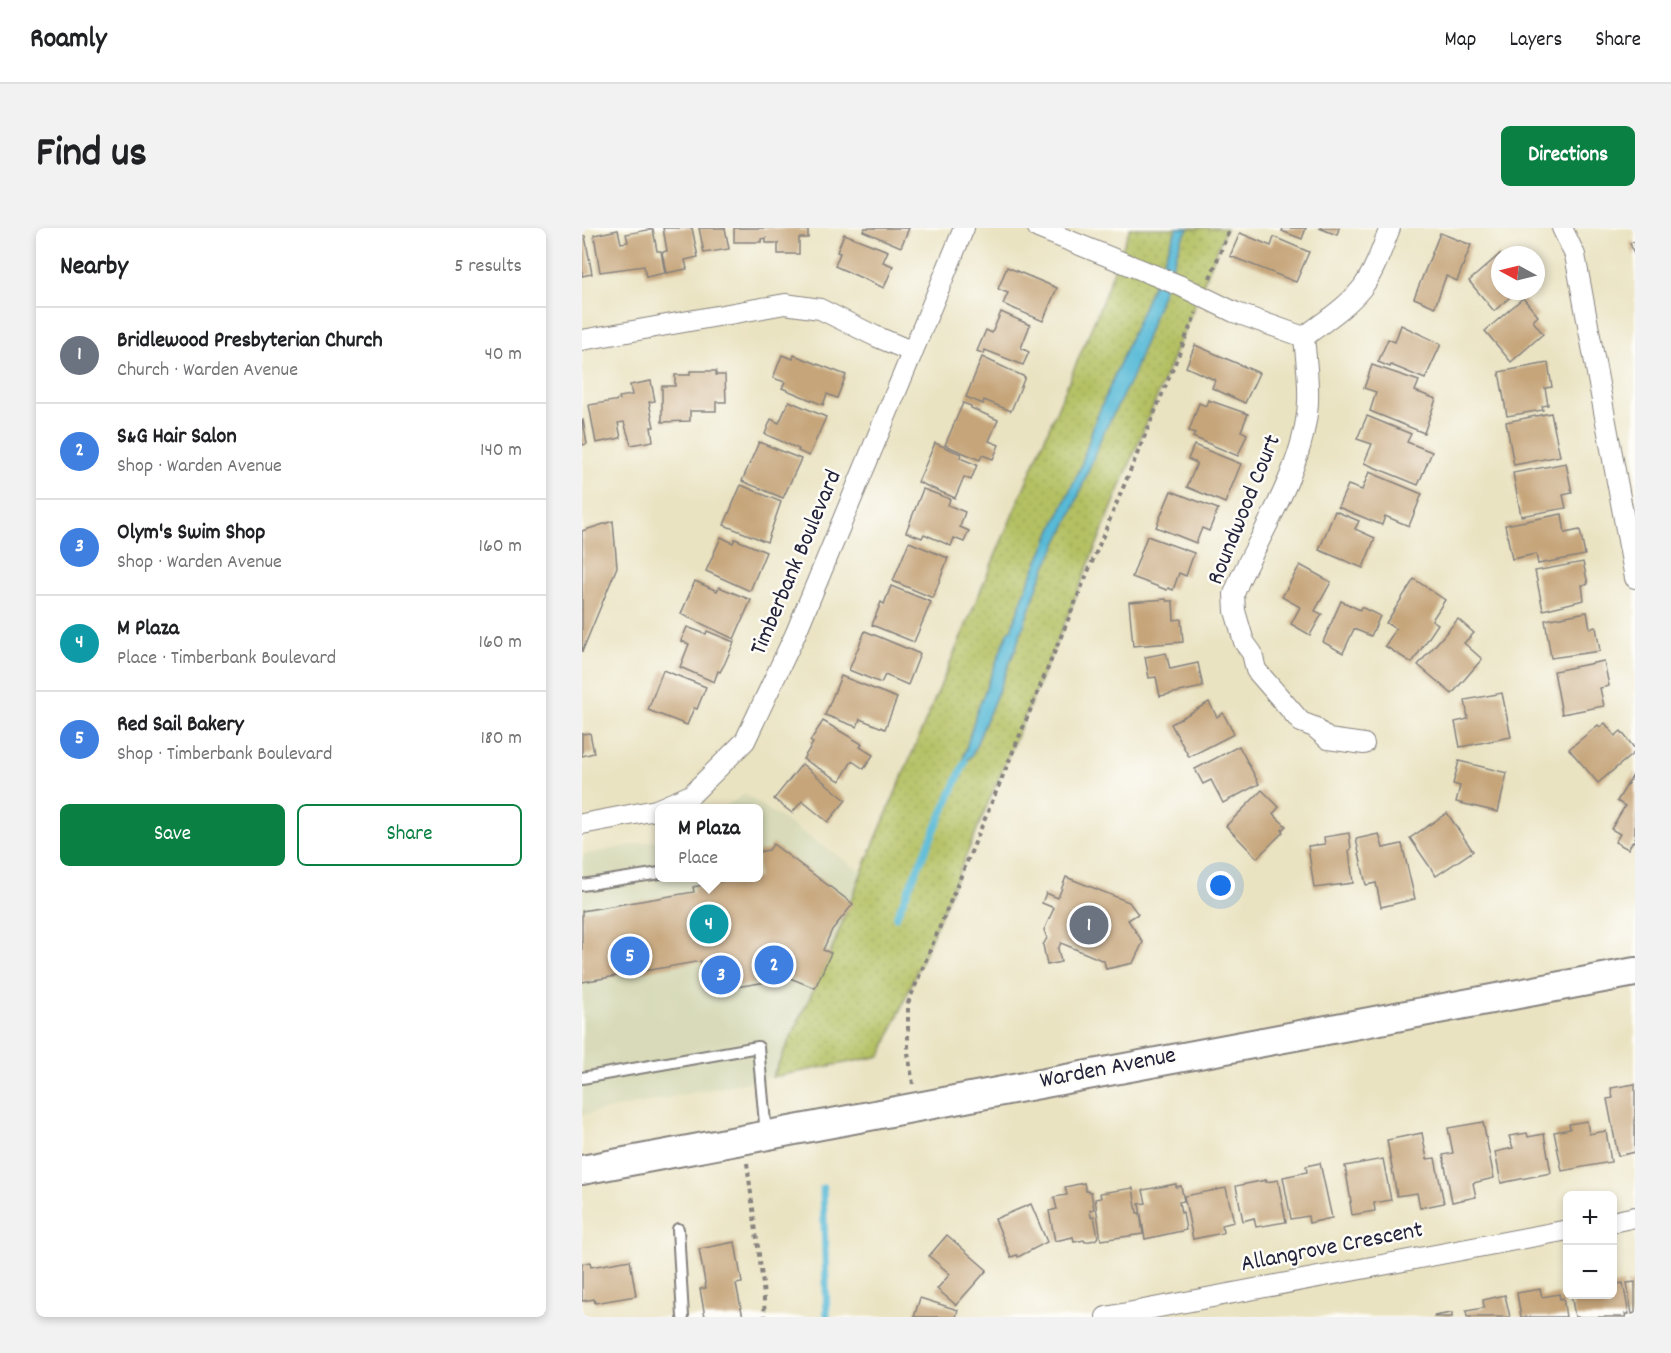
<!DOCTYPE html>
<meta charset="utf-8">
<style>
:root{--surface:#fff;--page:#f2f2f2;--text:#202124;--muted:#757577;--line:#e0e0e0;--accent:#0b8043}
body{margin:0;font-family:Dekko,sans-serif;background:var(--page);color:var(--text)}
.controls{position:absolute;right:18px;bottom:18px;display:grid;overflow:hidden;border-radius:9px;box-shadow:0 3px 9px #0003}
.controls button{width:54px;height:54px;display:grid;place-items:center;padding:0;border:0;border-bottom:2px solid var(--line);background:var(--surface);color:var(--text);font:30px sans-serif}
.compass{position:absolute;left:909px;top:18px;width:54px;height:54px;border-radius:50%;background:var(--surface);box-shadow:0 3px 9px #0003;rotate:277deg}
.you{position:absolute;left:639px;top:658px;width:21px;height:21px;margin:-15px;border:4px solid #fff;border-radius:50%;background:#1a73e8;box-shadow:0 0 0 9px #1a73e833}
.badge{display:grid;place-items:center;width:39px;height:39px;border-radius:50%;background:var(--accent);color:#fff;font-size:20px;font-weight:700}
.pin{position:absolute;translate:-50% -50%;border:3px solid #fff;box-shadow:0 2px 6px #0006}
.popup{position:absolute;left:73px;top:576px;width:108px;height:78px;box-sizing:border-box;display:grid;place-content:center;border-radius:9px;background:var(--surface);filter:drop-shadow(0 2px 4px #0005);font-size:20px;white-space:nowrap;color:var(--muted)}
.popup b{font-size:22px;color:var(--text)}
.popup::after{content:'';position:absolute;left:50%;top:100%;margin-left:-12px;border:12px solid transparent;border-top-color:var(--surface)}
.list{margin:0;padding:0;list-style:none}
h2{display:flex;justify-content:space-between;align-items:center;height:78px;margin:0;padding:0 24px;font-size:26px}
h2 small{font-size:20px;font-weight:400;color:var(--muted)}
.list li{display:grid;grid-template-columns:39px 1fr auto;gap:18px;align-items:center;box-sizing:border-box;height:96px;padding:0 24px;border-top:2px solid var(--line)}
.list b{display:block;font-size:22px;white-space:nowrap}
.list p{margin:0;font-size:20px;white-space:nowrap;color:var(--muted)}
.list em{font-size:20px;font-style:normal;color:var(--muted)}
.actions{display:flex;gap:12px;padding:18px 24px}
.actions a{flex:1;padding:14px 0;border:2px solid var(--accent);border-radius:9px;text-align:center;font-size:21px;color:var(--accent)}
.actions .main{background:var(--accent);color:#fff}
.map{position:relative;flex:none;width:1053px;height:1089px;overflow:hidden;border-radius:9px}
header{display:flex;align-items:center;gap:36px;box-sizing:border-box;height:84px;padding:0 30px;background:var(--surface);border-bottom:2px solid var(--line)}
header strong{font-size:28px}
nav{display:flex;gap:33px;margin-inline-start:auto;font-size:21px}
.intro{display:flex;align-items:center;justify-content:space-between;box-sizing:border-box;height:144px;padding:0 36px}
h1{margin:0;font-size:42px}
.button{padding:15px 27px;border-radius:9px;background:var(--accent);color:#fff;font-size:21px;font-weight:700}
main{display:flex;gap:36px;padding:0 36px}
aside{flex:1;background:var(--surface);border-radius:9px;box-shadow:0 3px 9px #0003}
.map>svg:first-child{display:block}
.built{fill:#d8dab9}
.green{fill:url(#green-dots);stroke:#6b714e;stroke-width:1.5}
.water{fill:#59bad7;stroke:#3e6e89;stroke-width:1.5}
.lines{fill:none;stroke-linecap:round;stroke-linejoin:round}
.stream{stroke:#59bad7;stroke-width:7}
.building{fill:#c6a57a}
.lane-casing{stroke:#86827e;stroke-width:14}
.street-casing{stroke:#86827e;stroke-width:22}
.secondary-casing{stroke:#86827e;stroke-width:32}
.path{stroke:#86827e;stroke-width:4;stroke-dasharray:4.5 4.5;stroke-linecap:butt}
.lane{stroke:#fff;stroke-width:10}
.street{stroke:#fff;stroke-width:20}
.secondary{stroke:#fff;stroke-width:28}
.labels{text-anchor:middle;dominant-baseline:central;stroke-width:5;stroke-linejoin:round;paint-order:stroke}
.street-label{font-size:24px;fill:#22223b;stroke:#fdfcf7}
</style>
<header>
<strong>Roamly</strong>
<nav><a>Map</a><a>Layers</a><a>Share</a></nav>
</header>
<div class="intro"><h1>Find us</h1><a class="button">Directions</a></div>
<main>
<aside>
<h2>Nearby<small>5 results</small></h2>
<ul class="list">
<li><span class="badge" style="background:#6b7280">1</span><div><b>Bridlewood Presbyterian Church</b><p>Church · Warden Avenue</p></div><em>40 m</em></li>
<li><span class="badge" style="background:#3f7fe0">2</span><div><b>S&amp;G Hair Salon</b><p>Shop · Warden Avenue</p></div><em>140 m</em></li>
<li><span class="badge" style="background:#3f7fe0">3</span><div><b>Olym's Swim Shop</b><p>Shop · Warden Avenue</p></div><em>160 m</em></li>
<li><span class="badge" style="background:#0f9aa8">4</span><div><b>M Plaza</b><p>Place · Timberbank Boulevard</p></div><em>160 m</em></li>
<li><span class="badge" style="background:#3f7fe0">5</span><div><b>Red Sail Bakery</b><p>Shop · Timberbank Boulevard</p></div><em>180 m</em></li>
</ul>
<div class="actions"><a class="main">Save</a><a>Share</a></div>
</aside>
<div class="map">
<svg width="1053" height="1089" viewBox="0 0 1053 1089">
<defs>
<pattern id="green-dots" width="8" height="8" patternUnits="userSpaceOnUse" patternTransform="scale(1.5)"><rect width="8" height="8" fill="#b4c062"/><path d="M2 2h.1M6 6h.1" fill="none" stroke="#9aa556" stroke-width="1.8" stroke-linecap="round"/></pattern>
</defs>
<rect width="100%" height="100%" fill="#fdfcf7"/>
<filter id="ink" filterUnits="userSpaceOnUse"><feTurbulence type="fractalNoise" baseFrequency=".0167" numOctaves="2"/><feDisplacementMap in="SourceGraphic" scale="12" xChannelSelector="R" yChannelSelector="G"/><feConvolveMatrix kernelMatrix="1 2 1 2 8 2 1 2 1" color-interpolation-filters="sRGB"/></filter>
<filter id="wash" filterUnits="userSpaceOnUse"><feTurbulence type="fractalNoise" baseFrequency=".008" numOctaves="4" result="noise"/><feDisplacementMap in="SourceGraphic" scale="24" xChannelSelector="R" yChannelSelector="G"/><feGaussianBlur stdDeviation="1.35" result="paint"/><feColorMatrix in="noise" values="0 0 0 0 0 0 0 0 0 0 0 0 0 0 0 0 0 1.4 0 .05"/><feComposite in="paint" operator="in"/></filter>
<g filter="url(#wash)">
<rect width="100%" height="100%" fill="#eae3c2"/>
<path class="built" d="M 163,566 L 280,644 L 247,729 L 190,849 L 0,887 L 0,627 L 77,612 L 78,650 L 176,650 L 176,580 L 140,580 Z"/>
<path class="green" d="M 548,0 L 644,0 L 486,387 L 299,828 L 190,849 L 247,729 L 280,644 L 516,84 Z"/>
<path class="water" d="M 595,0 L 607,0 L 600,10 L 551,147 L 519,210 L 489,287 L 459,349 L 433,422 L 390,527 L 383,534 L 381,531 L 394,486 L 426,404 L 429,402 L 447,353 L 499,238 L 512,196 Z"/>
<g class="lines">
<g class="stream">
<path d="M 314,689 L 383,534"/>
<path d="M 241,960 L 245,1089"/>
</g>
</g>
<g id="blocks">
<g class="building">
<path d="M 81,0 L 110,0 L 116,29 L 103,32 L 105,41 L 84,45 L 80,24 L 85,23 Z"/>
<path d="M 117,0 L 143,0 L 147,21 L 122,25 Z"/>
<path d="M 152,0 L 217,0 L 217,2 L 226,2 L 226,10 L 217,10 L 217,26 L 196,26 L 196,15 L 184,15 L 184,10 L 179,11 L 179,14 L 152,14 Z"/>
<path d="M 283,0 L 327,0 L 319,19 L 281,3 Z"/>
<path d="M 701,0 L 724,0 L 720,11 L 700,3 Z"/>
<path d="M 737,0 L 757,0 L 755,7 Z"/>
<path d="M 71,1 L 75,23 L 79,23 L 83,45 L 64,49 L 62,38 L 18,44 L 12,7 L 36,2 L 39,15 L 46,14 L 44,6 Z"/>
<path d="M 658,5 L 689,18 L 692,9 L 727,24 L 714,54 L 648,28 Z"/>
<path d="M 858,5 L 889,17 L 875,53 L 864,48 L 853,79 L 832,70 Z"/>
<path d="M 262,6 L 306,23 L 301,34 L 311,38 L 302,60 L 253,38 L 258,25 L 255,24 Z"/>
<path d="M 0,8 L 3,8 L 10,46 L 0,48 Z"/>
<path d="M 1053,13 L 1053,29 L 1048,15 Z"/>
<path d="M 918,26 L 918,63 L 935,63 L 912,83 L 887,53 Z"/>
<path d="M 425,39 L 475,60 L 461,93 L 421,76 L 426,65 L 416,61 Z"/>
<path d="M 941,70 L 956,88 L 951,93 L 961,106 L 929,134 L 903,103 Z"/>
<path d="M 419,84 L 448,97 L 439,120 L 447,124 L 441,137 L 403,122 L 402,126 L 395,123 L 404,102 L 410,105 Z"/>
<path d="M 819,97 L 859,116 L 843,151 L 809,137 L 808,139 L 796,134 L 806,111 L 813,114 Z"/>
<path d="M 613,117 L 677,145 L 663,175 L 630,160 L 633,152 L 604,139 Z"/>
<path d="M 200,127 L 211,131 L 212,127 L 264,147 L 255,170 L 245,166 L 241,177 L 200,160 L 203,154 L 191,150 Z"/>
<path d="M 400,129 L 443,149 L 429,183 L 402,172 L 401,176 L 384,169 Z"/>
<path d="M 966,135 L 970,159 L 963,160 L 966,177 L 960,178 L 961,182 L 925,188 L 917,144 Z"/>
<path d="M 790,137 L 837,153 L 833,163 L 854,171 L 842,205 L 788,183 L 794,164 L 782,160 Z"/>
<path d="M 108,143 L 134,143 L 134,147 L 143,147 L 144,174 L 134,174 L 134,183 L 108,183 L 108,193 L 80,194 L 80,158 L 93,158 L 93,147 L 108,147 Z"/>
<path d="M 69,153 L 73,173 L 67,174 L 72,199 L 69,199 L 71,213 L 49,217 L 42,194 L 36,195 L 39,210 L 14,215 L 7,177 L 38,172 L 37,169 L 50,167 L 48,157 Z"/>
<path d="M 626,172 L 666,186 L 659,203 L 665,206 L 656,228 L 611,209 L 613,205 L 607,203 L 617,175 L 624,178 Z"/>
<path d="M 207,173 L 244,189 L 227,228 L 216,223 L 217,221 L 183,206 L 189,191 L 197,195 Z"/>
<path d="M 381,175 L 389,178 L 389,180 L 416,192 L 407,213 L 417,217 L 411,231 L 400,227 L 398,232 L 363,217 Z"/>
<path d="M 969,185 L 978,228 L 932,237 L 924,194 Z"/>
<path d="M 785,188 L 829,206 L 825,214 L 850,224 L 836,257 L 782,235 L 790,216 L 775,211 Z"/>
<path d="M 1,192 L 5,216 L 0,217 L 0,193 Z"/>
<path d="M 177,214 L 219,231 L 201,270 L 160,253 Z"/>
<path d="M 353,215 L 379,226 L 378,230 L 395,237 L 389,252 L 382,249 L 373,270 L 336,254 Z"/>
<path d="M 612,217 L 659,236 L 643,275 L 605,259 L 615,235 L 606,231 Z"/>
<path d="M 984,235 L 990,265 L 981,267 L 984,280 L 939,288 L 931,245 Z"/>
<path d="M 787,244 L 840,266 L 827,298 L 803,288 L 800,297 L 756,279 L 766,257 L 780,262 Z"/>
<path d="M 159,257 L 199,274 L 185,314 L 142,297 Z"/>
<path d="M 341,261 L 368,271 L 366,277 L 383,284 L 378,299 L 387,303 L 382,314 L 372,310 L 369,318 L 342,306 L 340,310 L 324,304 Z"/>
<path d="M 589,263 L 636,281 L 627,303 L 620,300 L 614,315 L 574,299 Z"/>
<path d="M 753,283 L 777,293 L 773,301 L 793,310 L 781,340 L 737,322 Z"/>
<path d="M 980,286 L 983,305 L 998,302 L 1003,327 L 956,336 L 954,326 L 930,331 L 923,297 Z"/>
<path d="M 31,293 L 35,339 L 0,424 L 0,303 Z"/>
<path d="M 565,308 L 612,325 L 604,348 L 597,345 L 591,362 L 586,360 L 585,362 L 550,349 Z"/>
<path d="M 139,309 L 151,315 L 153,311 L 184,324 L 168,363 L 124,343 Z"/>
<path d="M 327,314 L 366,330 L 351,370 L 311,353 Z"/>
<path d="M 1001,334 L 1006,356 L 1000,357 L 1002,372 L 961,382 L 953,343 Z"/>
<path d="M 718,337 L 749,354 L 733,383 L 740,386 L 728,407 L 709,396 L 718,379 L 700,369 Z"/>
<path d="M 832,351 L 863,372 L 850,392 L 856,396 L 830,435 L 803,418 L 814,401 L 804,395 Z"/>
<path d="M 113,353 L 135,363 L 137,359 L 169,372 L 152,411 L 99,386 Z"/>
<path d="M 309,358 L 349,374 L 332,414 L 290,397 L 299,374 L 302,376 Z"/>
<path d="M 584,371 L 585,373 L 591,373 L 592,392 L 599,391 L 601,414 L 551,418 L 547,374 Z"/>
<path d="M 759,373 L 778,382 L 779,379 L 798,388 L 789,408 L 772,401 L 761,425 L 741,414 Z"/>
<path d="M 1005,384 L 1008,400 L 1014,399 L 1018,423 L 969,430 L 963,392 Z"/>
<path d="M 876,391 L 892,405 L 882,415 L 900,431 L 870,466 L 836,437 Z"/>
<path d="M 105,399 L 124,406 L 125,403 L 152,414 L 143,435 L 138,444 L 136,443 L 132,454 L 98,439 L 107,416 L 99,413 Z"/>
<path d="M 283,403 L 338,426 L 326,457 L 303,447 L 299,455 L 267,442 Z"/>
<path d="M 584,425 L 588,441 L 616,435 L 621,459 L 578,468 L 574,449 L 567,450 L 563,429 Z"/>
<path d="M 1022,433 L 1027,458 L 1018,460 L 1022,478 L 980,486 L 972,443 Z"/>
<path d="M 81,442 L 124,459 L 115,481 L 112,480 L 105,497 L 66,482 Z"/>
<path d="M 259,448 L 315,470 L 303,501 L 278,491 L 275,499 L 243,487 Z"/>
<path d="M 920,465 L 929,509 L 878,519 L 873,494 L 886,491 L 883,472 Z"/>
<path d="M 627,474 L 635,489 L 641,485 L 652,506 L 607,529 L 589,496 Z"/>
<path d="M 241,493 L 280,516 L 278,519 L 291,527 L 282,541 L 270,533 L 258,553 L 221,531 L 231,515 L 228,513 Z"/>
<path d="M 1023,495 L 1033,508 L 1039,503 L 1053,521 L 1053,524 L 1016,555 L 987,521 L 1016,497 L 1018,499 Z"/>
<path d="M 8,505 L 12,525 L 0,528 L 0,506 Z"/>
<path d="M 657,518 L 677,556 L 641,575 L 629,552 L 621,556 L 613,541 Z"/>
<path d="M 877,533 L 925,545 L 916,584 L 874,574 L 878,558 L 871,556 Z"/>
<path d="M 220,536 L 264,572 L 246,594 L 220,573 L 210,585 L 192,571 Z"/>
<path d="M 1053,544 L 1053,614 L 1051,613 L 1046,621 L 1033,614 L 1038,606 L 1029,601 L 1043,578 L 1035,573 Z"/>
<path d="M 680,562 L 697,579 L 691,586 L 704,598 L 700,602 L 701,604 L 675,630 L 644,598 Z"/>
<path d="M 865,585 L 891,623 L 854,648 L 828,610 Z"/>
<path d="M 767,605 L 769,621 L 767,622 L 771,655 L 732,660 L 726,618 L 743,616 L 742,609 Z"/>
<path d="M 797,606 L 801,620 L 820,616 L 833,671 L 799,679 L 794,655 L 784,657 L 774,611 Z"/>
<path d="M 191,616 L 271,676 L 250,702 L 241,722 L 249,725 L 233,760 L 208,750 L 124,764 L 119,733 L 0,754 L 0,683 L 112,664 L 111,659 L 155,650 L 176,650 L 176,624 L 187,622 Z"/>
<path d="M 484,649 L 547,674 L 556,686 L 546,692 L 561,714 L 551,735 L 524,741 L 522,733 L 479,715 L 476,721 L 479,734 L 465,737 L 461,717 L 465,710 L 462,702 L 472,680 L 460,675 L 464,665 L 476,670 Z"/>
<path d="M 1053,856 L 1053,924 L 1036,928 L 1025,871 L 1031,870 L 1029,860 Z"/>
<path d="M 1005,893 L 1007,906 L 1024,903 L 1029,934 L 980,943 L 972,904 L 988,901 L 987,896 Z"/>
<path d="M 901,894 L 912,950 L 891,955 L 894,969 L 870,974 L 861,927 L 871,925 L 866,900 Z"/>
<path d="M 840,905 L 845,931 L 853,930 L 862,975 L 838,980 L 835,965 L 815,968 L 805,912 Z"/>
<path d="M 945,905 L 946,909 L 962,906 L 969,945 L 919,955 L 913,924 L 931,920 L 927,908 Z"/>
<path d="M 801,931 L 809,972 L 792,975 L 793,983 L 770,987 L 768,974 L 769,974 L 763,938 Z"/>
<path d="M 738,935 L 750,990 L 727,995 L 726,988 L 709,991 L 701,949 L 725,944 L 724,938 Z"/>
<path d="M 684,952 L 684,954 L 696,952 L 704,994 L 674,999 L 672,990 L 661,993 L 654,958 Z"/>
<path d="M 502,955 L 504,963 L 509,964 L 512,981 L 508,982 L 509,989 L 512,988 L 516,1009 L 513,1012 L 503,1014 L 502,1012 L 492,1014 L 491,1009 L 473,1013 L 467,983 L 475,981 L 472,969 L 485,967 L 483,959 Z"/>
<path d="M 594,956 L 594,959 L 599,958 L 602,973 L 597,974 L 599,985 L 601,984 L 604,1002 L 563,1011 L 557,976 L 564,975 L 561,962 Z"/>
<path d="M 551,960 L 555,985 L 558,985 L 561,1006 L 519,1012 L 513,971 L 519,970 L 518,965 Z"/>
<path d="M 644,960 L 652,994 L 640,997 L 641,1005 L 611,1011 L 602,968 Z"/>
<path d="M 449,976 L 465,1014 L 436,1029 L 435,1027 L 429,1029 L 413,991 Z"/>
<path d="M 365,1007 L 405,1042 L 374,1077 L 355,1061 L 368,1046 L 347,1028 Z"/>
<path d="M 153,1014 L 160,1055 L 154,1056 L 161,1089 L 123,1089 L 118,1061 L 124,1060 L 117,1021 Z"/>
<path d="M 48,1032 L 54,1068 L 13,1075 L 12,1071 L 0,1073 L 0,1036 L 8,1034 L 9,1039 Z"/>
<path d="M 1053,1054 L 1053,1085 L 1050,1086 L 1045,1055 Z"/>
<path d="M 1041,1055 L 1047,1086 L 1043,1086 L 1044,1089 L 993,1089 L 989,1066 L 1030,1066 L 1030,1057 Z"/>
<path d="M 958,1061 L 960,1069 L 977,1066 L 978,1071 L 981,1070 L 984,1089 L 939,1089 L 935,1065 Z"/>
<path d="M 923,1067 L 928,1089 L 885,1089 L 884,1083 L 902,1080 L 901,1072 Z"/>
<path d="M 338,1070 L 376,1082 L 374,1089 L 332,1089 Z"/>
<path d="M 870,1085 L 870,1089 L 852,1089 L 852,1088 Z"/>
</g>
</g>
</g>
<g filter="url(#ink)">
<use href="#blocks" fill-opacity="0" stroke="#86827e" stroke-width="1.5"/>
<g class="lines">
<defs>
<g id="lane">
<path d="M 0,657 L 78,645"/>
<path d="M 0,850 L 176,819 L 184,906"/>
<path d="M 96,1001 L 101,1089"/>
</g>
<g id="street">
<path d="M 456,0 L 599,58 L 652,84 L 722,109 C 741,94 764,80 780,60 C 793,43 800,20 808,0"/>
<path d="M 980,0 L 993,27 L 1053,350"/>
<path d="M 722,109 C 724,130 727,153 726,174 C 723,235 684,297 658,351 L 652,366 L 653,383 L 662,414 L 670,425 L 674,442 L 719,494 L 732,499 L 746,511 L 782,516"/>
<path d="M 0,112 L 203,76 L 238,81 L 293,108 L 331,124"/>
<path d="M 0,596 L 74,582 L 109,567 L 163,513 L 213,407 L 382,0"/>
<path d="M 1030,994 L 1053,989"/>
<path d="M 524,1089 L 986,1002"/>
</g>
<path id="secondary" d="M 0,942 L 1053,744"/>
</defs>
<use href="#lane" class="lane-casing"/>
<use href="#street" class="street-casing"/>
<use href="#secondary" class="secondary-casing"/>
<g class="path">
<path d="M 628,50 L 648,0"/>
<path d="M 331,856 L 326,825 L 326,775 L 614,85"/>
<path d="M 165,935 L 181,1057 L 183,1089"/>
</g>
<use href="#lane" class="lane"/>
<use href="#street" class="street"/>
<use href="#secondary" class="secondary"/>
</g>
</g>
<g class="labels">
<g class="street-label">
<text transform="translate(663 282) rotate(-68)">Roundwood Court</text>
<text transform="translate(215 335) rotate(-67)">Timberbank Boulevard</text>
<text transform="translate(526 841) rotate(-11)">Warden Avenue</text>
<text transform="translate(750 1020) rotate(-11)">Allangrove Crescent</text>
</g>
</g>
</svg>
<div class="controls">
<button>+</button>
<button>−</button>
</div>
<svg class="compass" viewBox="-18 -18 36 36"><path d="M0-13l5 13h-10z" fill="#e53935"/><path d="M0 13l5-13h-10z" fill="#757577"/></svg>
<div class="you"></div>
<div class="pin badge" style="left:507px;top:697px;background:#6b7280">1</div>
<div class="pin badge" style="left:192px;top:737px;background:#3f7fe0">2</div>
<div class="pin badge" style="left:139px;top:747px;background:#3f7fe0">3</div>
<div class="pin badge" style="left:127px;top:696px;background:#0f9aa8">4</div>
<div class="popup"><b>M Plaza</b>Place</div>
<div class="pin badge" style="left:48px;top:728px;background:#3f7fe0">5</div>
</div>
</main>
